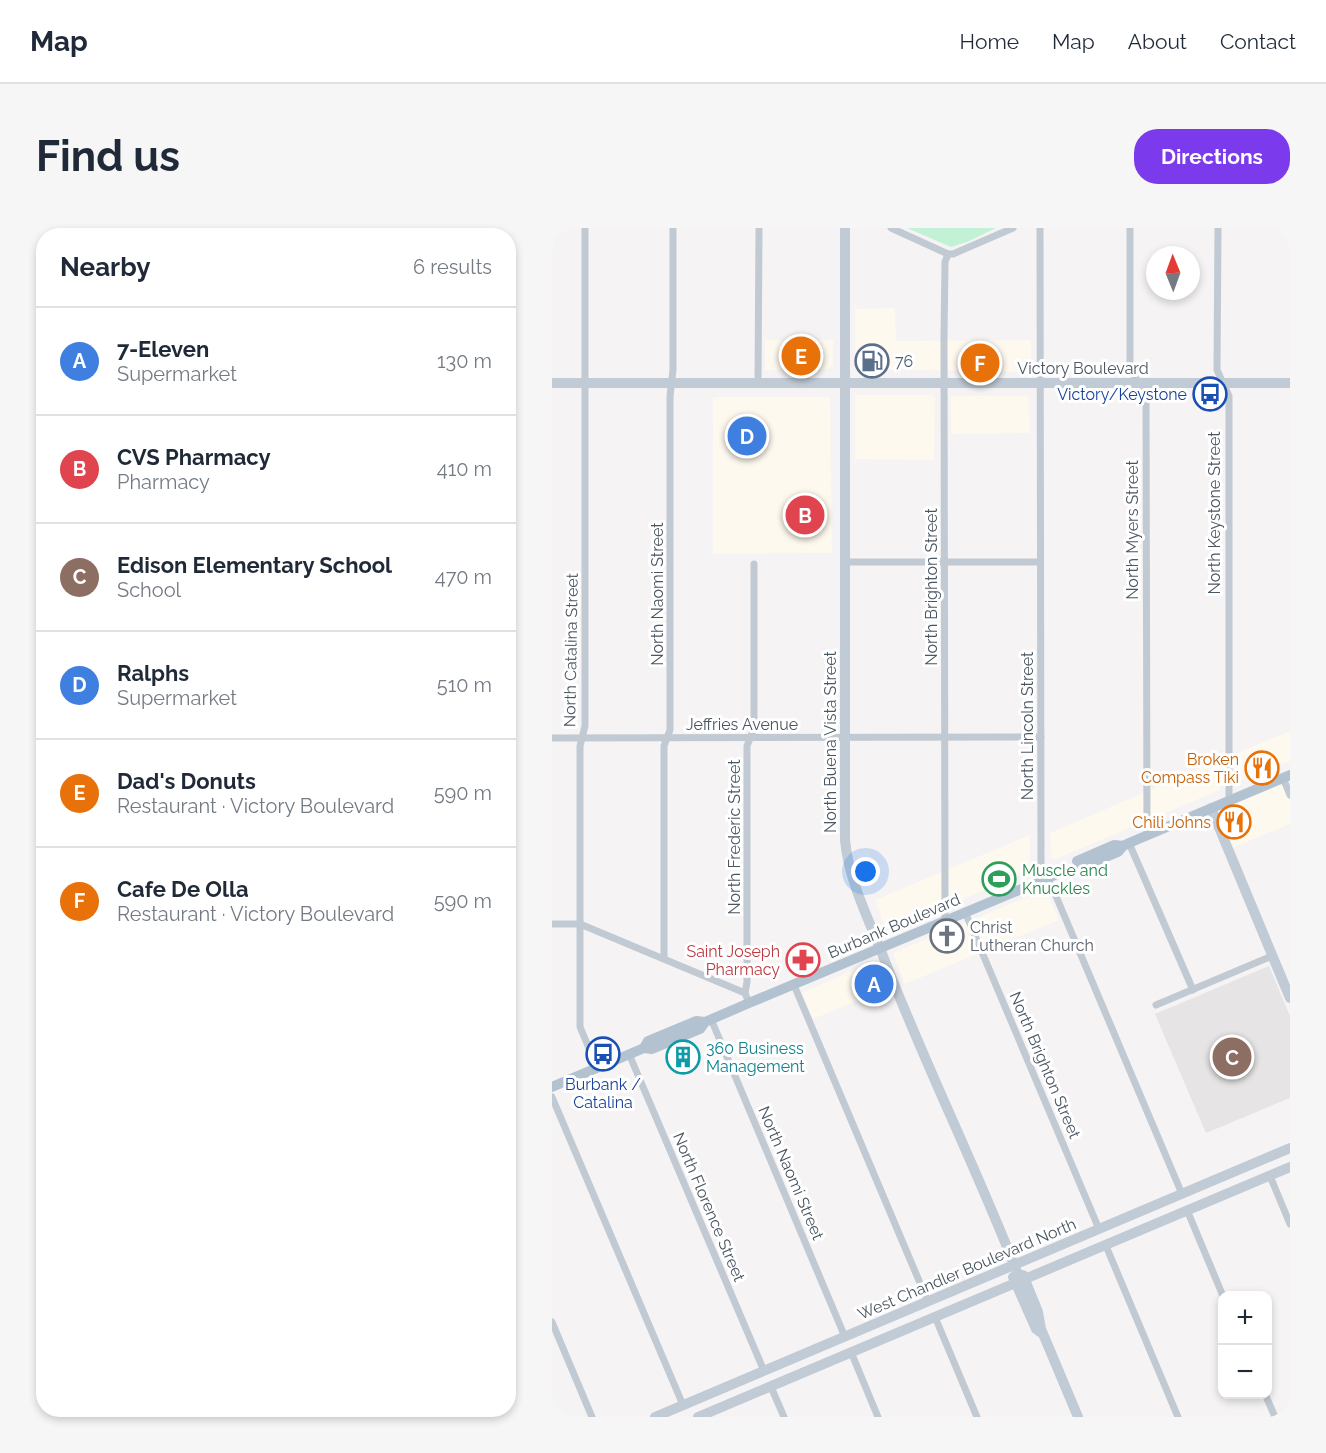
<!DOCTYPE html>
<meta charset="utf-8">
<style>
:root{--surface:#fff;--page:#f6f6f7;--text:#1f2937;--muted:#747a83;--line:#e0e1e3;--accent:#7c3aed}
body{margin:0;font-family:Raleway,sans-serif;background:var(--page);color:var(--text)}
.controls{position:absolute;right:18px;bottom:18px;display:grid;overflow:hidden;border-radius:12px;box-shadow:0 3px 9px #0003}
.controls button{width:54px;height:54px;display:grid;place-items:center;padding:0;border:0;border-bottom:2px solid var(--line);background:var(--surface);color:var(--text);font:30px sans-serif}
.compass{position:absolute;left:594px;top:18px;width:54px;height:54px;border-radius:50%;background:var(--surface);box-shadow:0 3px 9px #0003;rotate:359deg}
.you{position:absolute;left:314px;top:644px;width:21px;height:21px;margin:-15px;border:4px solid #fff;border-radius:50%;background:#1a73e8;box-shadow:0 0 0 9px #1a73e833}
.badge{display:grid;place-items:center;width:39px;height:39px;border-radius:50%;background:var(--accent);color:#fff;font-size:20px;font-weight:700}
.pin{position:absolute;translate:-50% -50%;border:3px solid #fff;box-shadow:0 2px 6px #0006}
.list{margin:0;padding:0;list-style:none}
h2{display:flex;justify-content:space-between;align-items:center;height:78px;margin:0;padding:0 24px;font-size:26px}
h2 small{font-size:20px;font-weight:400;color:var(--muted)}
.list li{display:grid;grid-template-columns:39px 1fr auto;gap:18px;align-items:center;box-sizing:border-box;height:108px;padding:0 24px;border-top:2px solid var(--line)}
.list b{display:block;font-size:22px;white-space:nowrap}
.list p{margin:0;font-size:20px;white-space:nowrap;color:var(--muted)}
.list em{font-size:20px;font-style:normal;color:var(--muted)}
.map{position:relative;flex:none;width:738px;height:1189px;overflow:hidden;border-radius:24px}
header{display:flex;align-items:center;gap:36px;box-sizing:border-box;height:84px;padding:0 30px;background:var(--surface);border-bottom:2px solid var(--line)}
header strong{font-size:28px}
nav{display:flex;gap:33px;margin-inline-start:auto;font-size:21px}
.intro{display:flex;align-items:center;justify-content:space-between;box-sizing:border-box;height:144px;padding:0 36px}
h1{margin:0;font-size:42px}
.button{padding:15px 27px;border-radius:24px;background:var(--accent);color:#fff;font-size:21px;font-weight:700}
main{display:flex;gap:36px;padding:0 36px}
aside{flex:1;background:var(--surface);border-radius:24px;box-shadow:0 3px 9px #0003}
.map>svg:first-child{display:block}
.commercial{fill:#fdf9ef}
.education{fill:#e6e4e5}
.green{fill:#c3f1d5}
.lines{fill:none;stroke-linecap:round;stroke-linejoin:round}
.street{stroke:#c1cad2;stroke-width:7}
.secondary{stroke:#c1cbd6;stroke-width:10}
.primary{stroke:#b3c2d1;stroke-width:10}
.labels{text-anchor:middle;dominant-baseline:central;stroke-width:6;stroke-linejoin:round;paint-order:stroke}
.service-label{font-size:16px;fill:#4e5e75;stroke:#fff;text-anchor:start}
.street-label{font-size:16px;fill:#4a5661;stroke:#fff}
.transit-label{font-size:16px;fill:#164399;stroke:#fff;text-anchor:end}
.food-label{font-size:16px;fill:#c56008;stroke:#fff;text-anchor:end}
.leisure-label{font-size:16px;fill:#27864d;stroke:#fff;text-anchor:start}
.worship-label{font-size:16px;fill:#5b616d;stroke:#fff;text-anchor:start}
.health-label{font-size:16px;fill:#be3a42;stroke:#fff;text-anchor:end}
.culture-label{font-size:16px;fill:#0d838f;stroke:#fff;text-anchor:start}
</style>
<header>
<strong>Map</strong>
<nav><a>Home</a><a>Map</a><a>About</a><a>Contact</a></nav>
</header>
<div class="intro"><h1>Find us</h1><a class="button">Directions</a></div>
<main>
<aside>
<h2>Nearby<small>6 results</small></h2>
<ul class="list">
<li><span class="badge" style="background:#3f7fe0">A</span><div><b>7-Eleven</b><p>Supermarket</p></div><em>130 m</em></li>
<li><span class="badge" style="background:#e0444e">B</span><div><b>CVS Pharmacy</b><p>Pharmacy</p></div><em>410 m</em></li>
<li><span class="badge" style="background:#8d6e63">C</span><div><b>Edison Elementary School</b><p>School</p></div><em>470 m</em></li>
<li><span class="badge" style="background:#3f7fe0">D</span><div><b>Ralphs</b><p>Supermarket</p></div><em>510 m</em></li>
<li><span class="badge" style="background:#e8710a">E</span><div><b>Dad's Donuts</b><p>Restaurant · Victory Boulevard</p></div><em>590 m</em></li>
<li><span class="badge" style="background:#e8710a">F</span><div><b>Cafe De Olla</b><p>Restaurant · Victory Boulevard</p></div><em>590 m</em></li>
</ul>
</aside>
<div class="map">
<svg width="738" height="1189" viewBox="0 0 738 1189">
<rect width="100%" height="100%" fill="#f5f3f3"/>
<g class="commercial">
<path d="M 343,80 L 344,113 L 479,112 L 479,144 L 305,141 L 303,138 L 303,81 Z"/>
<path d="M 213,112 L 281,112 L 281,137 L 277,141 L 213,142 Z"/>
<path d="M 303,167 L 380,167 L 383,169 L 382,232 L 303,231 Z"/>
<path d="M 399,168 L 474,168 L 477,170 L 478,205 L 399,206 Z"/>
<path d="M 161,169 L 278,169 L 280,325 L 161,326 Z"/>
<path d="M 738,503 L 738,533 L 686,554 L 683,553 L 683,526 Z"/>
<path d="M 668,532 L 668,562 L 501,632 L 499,628 L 498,605 Z"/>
<path d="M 732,551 L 738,566 L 738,596 L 676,622 L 662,582 Z"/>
<path d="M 478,607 L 478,642 L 335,705 L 323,672 Z"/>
<path d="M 494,661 L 507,692 L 353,756 L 341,725 Z"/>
<path d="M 322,733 L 335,760 L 261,791 L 250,765 Z"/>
</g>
<path class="education" d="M 717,738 L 738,788 L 738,870 L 654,905 L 603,786 Z"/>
<path class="green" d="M 355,0 L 444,0 L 415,14 L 399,19 Z"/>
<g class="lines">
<g class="street">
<path d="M 33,0 L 33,498 L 28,518 L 28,799 L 45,839"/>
<path d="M 339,0 L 396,26 L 401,26 L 461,0"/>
<path d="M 488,0 L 489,638 L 501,661 L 630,966"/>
<path d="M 578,0 L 578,140 L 594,169 L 595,607"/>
<path d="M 666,0 L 665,142 L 677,168 L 677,572"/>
<path d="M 206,155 L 207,0"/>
<path d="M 293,334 L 488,334"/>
<path d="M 0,510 L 489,509"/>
<path d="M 731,550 L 738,567"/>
<path d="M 577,615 L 641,762"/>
<path d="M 413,684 L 547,1001"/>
<path d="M 393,693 L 392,109 L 393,34 L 396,26"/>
<path d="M 0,696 L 28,696 L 193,765"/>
<path d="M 112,730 L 112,518 L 118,502 L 118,168 L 121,142 L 121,0"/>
<path d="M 242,757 L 376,1074"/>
<path d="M 197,775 L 193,765 L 195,754 L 195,518 L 202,500 L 202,336"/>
<path d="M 604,777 L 720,728"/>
<path d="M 159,791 L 293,1109"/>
<path d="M 77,826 L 212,1143"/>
<path d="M 0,869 L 131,1177"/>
<path d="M 718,948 L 738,996"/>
<path d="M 635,982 L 671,1068"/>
<path d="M 554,1018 L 626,1189"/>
<path d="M 383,1089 L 425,1189"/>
<path d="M 0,1094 L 40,1189"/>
<path d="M 299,1124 L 326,1189"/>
<path d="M 219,1159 L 232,1189"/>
<path d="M 713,1166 L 723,1189"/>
</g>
<g class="secondary">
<path d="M 293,0 L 293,612 C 297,654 316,689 331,728 C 373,837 425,941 467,1049 L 472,1052"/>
<path d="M 0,155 L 738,155"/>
<path d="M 659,580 L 738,770"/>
<path d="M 471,1047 L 486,1084 L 489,1101 L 526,1189"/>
<path d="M 461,1049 L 484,1101 L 488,1104"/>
<path d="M 103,1189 L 738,920"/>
<path d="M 146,1189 L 738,939"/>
</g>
<g class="primary">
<path d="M 525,633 L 562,617 L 571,618"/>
<path d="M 92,820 L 96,813 L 144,793 L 153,794"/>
<path d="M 0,859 L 92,820 L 100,821 L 148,801 L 153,794 L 197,775 L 510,644 L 518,644 L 566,624 L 571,618 L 577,615 L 738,547"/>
</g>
</g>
<defs>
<symbol id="fuel-ring" viewBox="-11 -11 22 22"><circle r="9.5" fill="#fff" stroke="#5c6f8a" stroke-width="1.5"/><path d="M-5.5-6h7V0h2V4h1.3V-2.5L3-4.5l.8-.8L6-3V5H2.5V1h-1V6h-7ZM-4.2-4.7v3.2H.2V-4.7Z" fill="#5c6f8a"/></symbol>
<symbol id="bus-ring" viewBox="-11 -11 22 22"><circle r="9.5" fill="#fff" stroke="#1a4fb4" stroke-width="1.5"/><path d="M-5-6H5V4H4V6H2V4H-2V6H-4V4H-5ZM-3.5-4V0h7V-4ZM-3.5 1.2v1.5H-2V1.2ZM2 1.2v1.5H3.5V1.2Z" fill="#1a4fb4"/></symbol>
<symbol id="restaurant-ring" viewBox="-11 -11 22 22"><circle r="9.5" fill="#fff" stroke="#e8710a" stroke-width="1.5"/><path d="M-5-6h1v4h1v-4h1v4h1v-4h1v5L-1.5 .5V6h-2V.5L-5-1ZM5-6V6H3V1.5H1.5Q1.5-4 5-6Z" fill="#e8710a"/></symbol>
<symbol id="stadium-ring" viewBox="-11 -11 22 22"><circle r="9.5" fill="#fff" stroke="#2e9e5b" stroke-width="1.5"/><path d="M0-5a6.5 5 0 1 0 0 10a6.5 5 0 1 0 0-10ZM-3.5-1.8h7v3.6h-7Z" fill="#2e9e5b"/></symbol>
<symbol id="church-ring" viewBox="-11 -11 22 22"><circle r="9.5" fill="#fff" stroke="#6b7280" stroke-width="1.5"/><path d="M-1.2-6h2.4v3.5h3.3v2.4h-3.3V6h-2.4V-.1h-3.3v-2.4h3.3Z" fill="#6b7280"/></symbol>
<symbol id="pharmacy-ring" viewBox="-11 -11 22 22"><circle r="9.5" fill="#fff" stroke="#e0444e" stroke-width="1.5"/><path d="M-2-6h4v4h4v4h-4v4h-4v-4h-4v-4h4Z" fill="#e0444e"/></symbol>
<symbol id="building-ring" viewBox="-11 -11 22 22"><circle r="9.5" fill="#fff" stroke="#0f9aa8" stroke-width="1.5"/><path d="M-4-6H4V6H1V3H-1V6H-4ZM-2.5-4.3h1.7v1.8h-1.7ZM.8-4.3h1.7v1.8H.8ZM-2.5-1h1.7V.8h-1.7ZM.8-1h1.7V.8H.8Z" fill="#0f9aa8"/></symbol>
</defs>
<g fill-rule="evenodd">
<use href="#fuel-ring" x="301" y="114" width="38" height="38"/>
<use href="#bus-ring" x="639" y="147" width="38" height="38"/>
<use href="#restaurant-ring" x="691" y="521" width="38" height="38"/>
<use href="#restaurant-ring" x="663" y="575" width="38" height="38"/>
<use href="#stadium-ring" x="428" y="632" width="38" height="38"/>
<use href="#church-ring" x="376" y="689" width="38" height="38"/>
<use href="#pharmacy-ring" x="232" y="713" width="38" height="38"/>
<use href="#bus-ring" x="32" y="807" width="38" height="38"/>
<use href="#building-ring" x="112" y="810" width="38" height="38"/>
</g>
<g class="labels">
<g class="service-label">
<text x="343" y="133">76</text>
</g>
<g class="street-label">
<text x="531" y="140">Victory Boulevard</text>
<text transform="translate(662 285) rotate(-90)">North Keystone Street</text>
<text transform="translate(580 302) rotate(-90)">North Myers Street</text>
<text transform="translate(379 359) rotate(-90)">North Brighton Street</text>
<text transform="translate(105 366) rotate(-90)">North Naomi Street</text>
<text transform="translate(19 422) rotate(-89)">North Catalina Street</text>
<text x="190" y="496">Jeffries Avenue</text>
<text transform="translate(475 498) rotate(-90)">North Lincoln Street</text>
<text transform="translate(278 514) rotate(-90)">North Buena Vista Street</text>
<text transform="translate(182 609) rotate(-90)">North Frederic Street</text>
<text transform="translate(342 698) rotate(-23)">Burbank Boulevard</text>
<text transform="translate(493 837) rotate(67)">North Brighton Street</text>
<text transform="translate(239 945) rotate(67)">North Naomi Street</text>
<text transform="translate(157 979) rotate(67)">North Florence Street</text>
<text transform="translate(415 1041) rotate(-23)">West Chandler Boulevard North</text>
</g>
<g class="transit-label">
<text x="635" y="166">Victory/Keystone</text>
<text x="51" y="856" text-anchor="middle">Burbank /<tspan x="51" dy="18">Catalina</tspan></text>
</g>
<g class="food-label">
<text x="687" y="531">Broken<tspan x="687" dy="18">Compass Tiki</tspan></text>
<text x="659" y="594">Chili Johns</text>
</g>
<g class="leisure-label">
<text x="470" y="642">Muscle and<tspan x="470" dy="18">Knuckles</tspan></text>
</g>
<g class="worship-label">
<text x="418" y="699">Christ<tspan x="418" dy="18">Lutheran Church</tspan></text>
</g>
<g class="health-label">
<text x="228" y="723">Saint Joseph<tspan x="228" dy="18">Pharmacy</tspan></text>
</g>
<g class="culture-label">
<text x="154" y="820">360 Business<tspan x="154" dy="18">Management</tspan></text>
</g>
</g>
</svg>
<div class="controls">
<button>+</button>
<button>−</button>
</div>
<svg class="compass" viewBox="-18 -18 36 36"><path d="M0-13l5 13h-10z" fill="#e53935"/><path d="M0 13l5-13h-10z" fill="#747a83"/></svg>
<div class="you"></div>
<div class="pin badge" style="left:322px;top:756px;background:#3f7fe0">A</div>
<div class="pin badge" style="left:253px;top:287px;background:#e0444e">B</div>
<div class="pin badge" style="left:680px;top:829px;background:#8d6e63">C</div>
<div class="pin badge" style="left:195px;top:208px;background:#3f7fe0">D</div>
<div class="pin badge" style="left:249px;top:128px;background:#e8710a">E</div>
<div class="pin badge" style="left:428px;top:135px;background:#e8710a">F</div>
</div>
</main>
